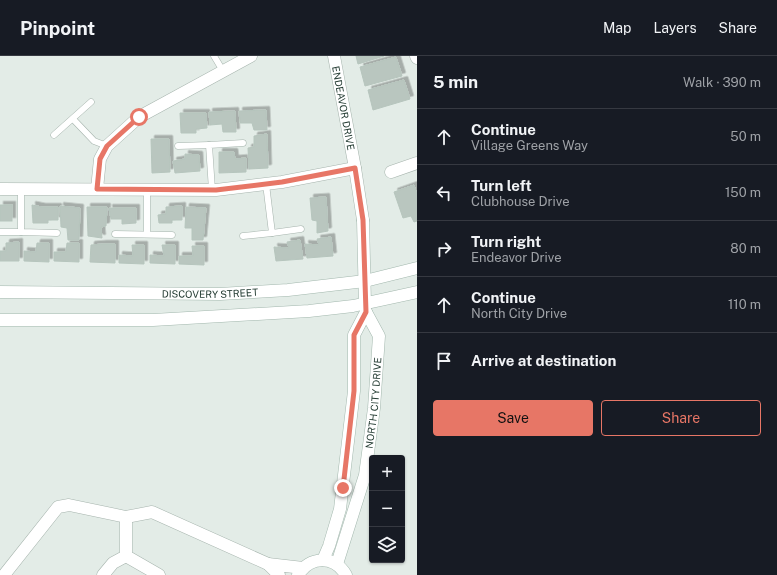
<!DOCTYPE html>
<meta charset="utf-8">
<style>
:root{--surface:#171b24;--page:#242831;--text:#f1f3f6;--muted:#9ea1a6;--line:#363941;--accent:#e77666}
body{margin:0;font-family:"Public Sans",sans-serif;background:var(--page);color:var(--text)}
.controls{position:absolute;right:12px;bottom:12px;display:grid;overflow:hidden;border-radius:4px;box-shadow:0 1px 3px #0004}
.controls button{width:36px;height:36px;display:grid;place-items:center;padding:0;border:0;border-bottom:1px solid var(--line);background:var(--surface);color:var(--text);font:20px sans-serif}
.stop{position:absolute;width:12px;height:12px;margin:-9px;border:3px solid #e77666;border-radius:50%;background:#fff}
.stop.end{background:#e77666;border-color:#fff;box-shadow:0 1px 4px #0008}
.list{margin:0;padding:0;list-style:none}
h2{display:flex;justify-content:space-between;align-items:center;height:52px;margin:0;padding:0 16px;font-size:17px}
h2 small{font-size:13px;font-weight:400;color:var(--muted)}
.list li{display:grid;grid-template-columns:26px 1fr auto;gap:12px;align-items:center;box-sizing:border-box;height:56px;padding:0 16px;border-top:1px solid var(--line)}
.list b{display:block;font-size:15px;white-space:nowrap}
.list p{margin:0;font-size:13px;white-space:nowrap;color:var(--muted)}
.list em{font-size:13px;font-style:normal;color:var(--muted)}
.actions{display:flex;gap:8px;padding:12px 16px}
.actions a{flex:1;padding:9px 0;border:1px solid var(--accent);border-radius:4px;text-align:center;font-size:14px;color:var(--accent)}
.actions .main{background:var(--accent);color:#111}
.icon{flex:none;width:22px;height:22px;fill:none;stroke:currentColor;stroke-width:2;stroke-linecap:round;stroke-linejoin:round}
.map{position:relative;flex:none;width:417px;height:519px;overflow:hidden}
header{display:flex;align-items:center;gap:24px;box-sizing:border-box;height:56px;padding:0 20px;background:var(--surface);border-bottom:1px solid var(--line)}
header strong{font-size:19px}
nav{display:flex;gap:22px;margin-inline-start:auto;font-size:14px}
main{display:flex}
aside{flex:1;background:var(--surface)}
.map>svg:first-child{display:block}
.building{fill:#b9c6bf;stroke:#b6c5bd;filter:url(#shadow)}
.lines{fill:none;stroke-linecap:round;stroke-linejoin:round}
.lane-casing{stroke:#a6b4ad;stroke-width:7}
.street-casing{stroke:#a6b4ad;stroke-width:13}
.secondary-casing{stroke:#a2b7ad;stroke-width:13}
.lane{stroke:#fff;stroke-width:6}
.street{stroke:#fff;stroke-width:12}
.secondary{stroke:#fff;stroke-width:12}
.route{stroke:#e77666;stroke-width:5}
.labels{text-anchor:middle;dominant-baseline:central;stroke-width:3.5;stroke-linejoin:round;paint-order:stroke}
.street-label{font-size:10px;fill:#243c33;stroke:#f3f8f5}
</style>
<header>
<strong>Pinpoint</strong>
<nav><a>Map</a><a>Layers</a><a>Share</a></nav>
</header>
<main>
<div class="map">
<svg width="417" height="519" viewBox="0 0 417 519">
<defs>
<filter id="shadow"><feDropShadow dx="3.5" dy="-3.5" stdDeviation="0" flood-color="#0004"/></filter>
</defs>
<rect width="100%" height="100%" fill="#e3ece7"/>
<g class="building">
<path d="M 356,0 L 384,0 L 358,8 Z"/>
<path d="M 396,1 L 402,20 L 365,30 L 360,11 Z"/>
<path d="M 404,24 L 410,43 L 373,54 L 368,34 Z"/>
<path d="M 266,54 L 267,74 L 254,74 L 252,67 L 240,67 L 239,55 Z"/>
<path d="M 235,55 L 236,76 L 223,76 L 222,68 L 210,69 L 209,56 Z"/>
<path d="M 180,57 L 206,57 L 207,72 L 196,73 L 196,77 L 181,77 Z"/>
<path d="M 267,78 L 268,112 L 249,113 L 248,92 L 254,91 L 254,80 Z"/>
<path d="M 151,83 L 169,83 L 170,116 L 152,117 Z"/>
<path d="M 219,96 L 234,96 L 235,103 L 246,102 L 246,116 L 219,117 Z"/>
<path d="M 185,98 L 199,99 L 200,115 L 175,117 L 173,105 L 185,103 Z"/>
<path d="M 414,129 L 417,138 L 417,165 L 414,166 L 411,160 L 403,162 L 394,136 Z"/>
<path d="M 326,141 L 328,175 L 317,177 L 317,165 L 312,164 L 310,142 Z"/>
<rect x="0" y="149" width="12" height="16"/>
<path d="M 32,149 L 42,151 L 58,151 L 58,164 L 48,164 L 48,167 L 33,167 Z"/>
<path d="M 60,150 L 80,152 L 79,184 L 68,184 L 67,172 L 61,171 Z"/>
<path d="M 182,150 L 182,164 L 172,164 L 172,167 L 159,167 L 158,159 L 166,158 L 166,151 Z"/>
<path d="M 87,151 L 107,151 L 106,170 L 101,171 L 102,182 L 88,180 Z"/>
<path d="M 186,151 L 206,152 L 203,184 L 192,184 L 192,172 L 185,172 Z"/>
<path d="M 109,152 L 136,152 L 136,167 L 122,168 L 122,163 L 111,163 Z"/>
<path d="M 331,181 L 333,200 L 307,202 L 305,188 L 319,189 L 317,183 Z"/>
<path d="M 300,184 L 303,203 L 276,205 L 274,191 L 289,192 L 287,186 Z"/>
<path d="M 19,186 L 19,205 L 0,205 L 0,195 L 6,195 L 6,187 Z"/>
<path d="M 37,187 L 49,187 L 49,206 L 24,205 L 24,195 L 36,196 Z"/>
<path d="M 67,187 L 79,187 L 79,206 L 54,205 L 54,196 L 66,196 Z"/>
<path d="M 103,188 L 115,188 L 115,207 L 90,206 L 91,189 Z"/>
<path d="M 132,189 L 144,189 L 144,208 L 119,207 L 119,199 L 133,200 Z"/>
<path d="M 162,189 L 175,189 L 175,208 L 150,207 L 150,199 L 164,200 Z"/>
<path d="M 192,190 L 204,190 L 204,209 L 179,208 L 179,200 L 193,200 Z"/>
</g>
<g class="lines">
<defs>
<g id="lane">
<path d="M 214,0 L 223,15"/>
<path d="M 73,63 L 94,85 L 107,90"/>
<path d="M 54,79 L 91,46"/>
<path d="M 178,90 L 209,89"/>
<path d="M 21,133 L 21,176 L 57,177"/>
<path d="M 212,134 L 209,89 L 243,87"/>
<path d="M 0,176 L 21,176"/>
<path d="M 272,177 L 301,173"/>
<path d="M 115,178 L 172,179"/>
<path d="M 147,178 L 147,134"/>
<path d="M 243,180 L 272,177 L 266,128"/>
</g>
<g id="street">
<path id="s1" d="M 334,0 L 355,112 L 363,164"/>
<path d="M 416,0 L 417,2"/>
<path d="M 391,116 L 417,107"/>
<path d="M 0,133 L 216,134 L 282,126 L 355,112"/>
<path d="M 97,133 L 100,103 L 107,90 L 139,61 L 251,0"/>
<path d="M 126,461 L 126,500"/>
<path d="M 4,519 L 58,451 L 69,449 L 126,461 L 152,456 L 268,508"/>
<path d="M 103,519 L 113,507 L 126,500 L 159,519"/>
<path d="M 279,519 L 268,508 L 303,512"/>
</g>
<g id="secondary">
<path d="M 363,164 L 365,248"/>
<path id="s2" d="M 0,236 L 220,238 L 288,234 L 365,225 L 417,212"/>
<path d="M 0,264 L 153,264 L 309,255 L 353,250 L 417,236"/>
<path d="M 323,504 L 329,490 L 340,453 L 354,335 L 354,279 L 366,256"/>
<path id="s3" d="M 337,508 L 365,419 L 374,352 L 379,280 L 366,256"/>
<path d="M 298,519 C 310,500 334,499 346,519"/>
</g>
</defs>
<use href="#lane" class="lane-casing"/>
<use href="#street" class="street-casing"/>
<use href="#secondary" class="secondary-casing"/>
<use href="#lane" class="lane"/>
<use href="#street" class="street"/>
<use href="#secondary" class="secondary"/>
</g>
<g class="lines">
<path class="route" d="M 139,61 L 107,90 L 100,103 L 97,133 L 216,134 L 282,126 L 355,112 L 363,164 L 366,256 L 354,279 L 354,335 L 343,432"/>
</g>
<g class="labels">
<g class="street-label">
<text stroke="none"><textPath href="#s1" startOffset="53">ENDEAVOR DRIVE</textPath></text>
<text stroke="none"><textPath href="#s2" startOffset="210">DISCOVERY STREET</textPath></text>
<text stroke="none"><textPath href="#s3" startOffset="166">NORTH CITY DRIVE</textPath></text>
</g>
</g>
</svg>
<div class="controls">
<button>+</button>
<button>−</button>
<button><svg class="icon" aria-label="layers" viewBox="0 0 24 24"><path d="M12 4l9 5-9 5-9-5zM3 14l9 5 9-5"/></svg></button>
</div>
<div class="stop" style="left:139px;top:61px"></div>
<div class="stop end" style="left:343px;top:432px"></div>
</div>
<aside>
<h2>5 min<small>Walk · 390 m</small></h2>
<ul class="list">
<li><svg class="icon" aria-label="ahead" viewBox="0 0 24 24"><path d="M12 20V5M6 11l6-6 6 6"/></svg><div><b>Continue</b><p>Village Greens Way</p></div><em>50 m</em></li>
<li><svg class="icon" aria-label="left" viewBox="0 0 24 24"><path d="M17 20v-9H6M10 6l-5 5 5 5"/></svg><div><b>Turn left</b><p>Clubhouse Drive</p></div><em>150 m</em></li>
<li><svg class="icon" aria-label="right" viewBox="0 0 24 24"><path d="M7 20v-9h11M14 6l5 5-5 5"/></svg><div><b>Turn right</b><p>Endeavor Drive</p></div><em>80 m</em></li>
<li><svg class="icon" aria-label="ahead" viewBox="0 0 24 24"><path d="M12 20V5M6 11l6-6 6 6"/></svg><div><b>Continue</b><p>North City Drive</p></div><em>110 m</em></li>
<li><svg class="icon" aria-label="arrive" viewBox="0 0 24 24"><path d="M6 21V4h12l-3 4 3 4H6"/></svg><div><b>Arrive at destination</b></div></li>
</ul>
<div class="actions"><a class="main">Save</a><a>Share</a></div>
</aside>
</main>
